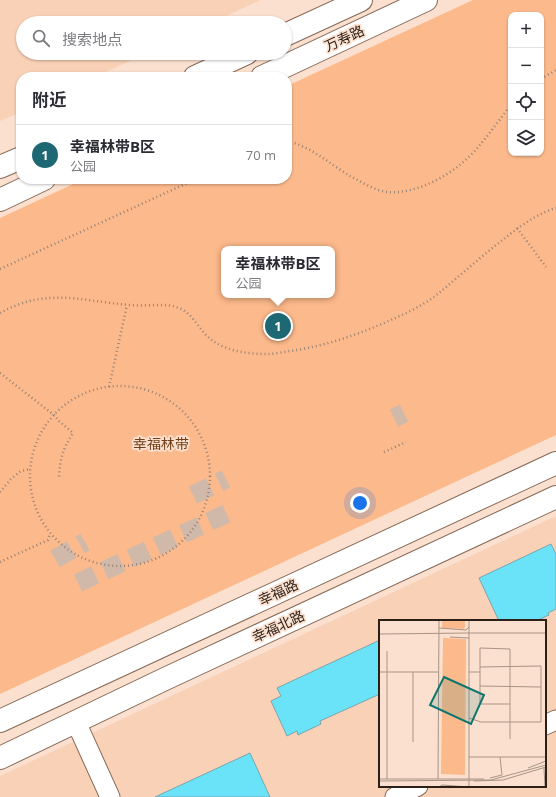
<!DOCTYPE html>
<html lang="zh">
<meta charset="utf-8">
<style>
:root{--surface:#fff;--page:#f7f7f7;--text:#2b2b33;--muted:#7c7c81;--line:#e1e1e2;--accent:#1e6874}
body{margin:0;font-family:"Open Sans","Noto Sans SC",sans-serif;background:var(--page);color:var(--text)}
.controls{position:absolute;right:12px;top:12px;display:grid;overflow:hidden;border-radius:8px;box-shadow:0 1px 3px #0004}
.controls button{width:36px;height:36px;display:grid;place-items:center;padding:0;border:0;border-bottom:1px solid var(--line);background:var(--surface);color:var(--text);font:20px sans-serif}
.you{position:absolute;left:360px;top:503px;width:14px;height:14px;margin:-10px;border:3px solid #fff;border-radius:50%;background:#1a73e8;box-shadow:0 0 0 6px #1a73e833}
.badge{display:grid;place-items:center;width:26px;height:26px;border-radius:50%;background:var(--accent);color:#fff;font-size:13px;font-weight:700}
.pin{position:absolute;translate:-50% -50%;border:2px solid #fff;box-shadow:0 1px 4px #0006}
.popup{position:absolute;left:221px;top:246px;width:114px;height:52px;box-sizing:border-box;display:grid;place-content:center;border-radius:8px;background:var(--surface);filter:drop-shadow(0 1px 3px #0005);font-size:13px;white-space:nowrap;color:var(--muted)}
.popup b{font-size:15px;color:var(--text)}
.popup::after{content:'';position:absolute;left:50%;top:100%;margin-left:-8px;border:8px solid transparent;border-top-color:var(--surface)}
.list{margin:0;padding:0;list-style:none}
h2{display:flex;justify-content:space-between;align-items:center;height:52px;margin:0;padding:0 16px;font-size:17px}
h2 small{font-size:13px;font-weight:400;color:var(--muted)}
.list li{display:grid;grid-template-columns:26px 1fr auto;gap:12px;align-items:center;box-sizing:border-box;height:60px;padding:0 16px;border-top:1px solid var(--line)}
.list b{display:block;font-size:15px;white-space:nowrap}
.list p{margin:0;font-size:13px;white-space:nowrap;color:var(--muted)}
.list em{font-size:13px;font-style:normal;color:var(--muted)}
.icon{flex:none;width:22px;height:22px;fill:none;stroke:currentColor;stroke-width:2;stroke-linecap:round;stroke-linejoin:round}
.map{position:relative;flex:none;width:556px;height:797px;overflow:hidden}
.search{position:absolute;background:var(--surface);box-shadow:0 1px 3px #0004;left:16px;top:16px;width:276px;height:44px;display:flex;align-items:center;gap:10px;box-sizing:border-box;padding:0 14px;border-radius:22px;color:var(--muted);font-size:15px}
.panel{position:absolute;background:var(--surface);box-shadow:0 1px 3px #0004;left:16px;top:72px;width:276px;height:112px;border-radius:16px}
.map>svg:first-child{display:block}
.built{fill:#f9d1b7;fill-rule:evenodd}
.green{fill:#fcb98b;fill-rule:evenodd}
.building{fill:#6ae3f8;stroke:#7ba5ad}
.lines{fill:none;stroke-linecap:round;stroke-linejoin:round}
.street-tunnel{stroke:#d1b9aa;stroke-width:19;stroke-dasharray:19 10;stroke-linecap:butt}
.street-casing{stroke:#856855;stroke-width:21}
.secondary-casing{stroke:#856855;stroke-width:24}
.primary-casing{stroke:#856855;stroke-width:24}
.path{stroke:#978377;stroke-width:2.5;stroke-dasharray:1 3;stroke-linecap:butt}
.street{stroke:#fff;stroke-width:19}
.secondary{stroke:#fff;stroke-width:22}
.primary{stroke:#fff;stroke-width:22}
.labels{text-anchor:middle;dominant-baseline:central;stroke-width:3.5;stroke-linejoin:round;paint-order:stroke}
.street-label{font-size:14px;fill:#2b1f17;stroke:#fbe0cf}
.park-label{font-size:14px;fill:#703f19;stroke:#fbe0cf}
.inset-road{fill:none;stroke:#a89385;stroke-width:1}
.view{fill:#0f766e;fill-opacity:0.15;stroke:#0f766e;stroke-width:2}
.inset-edge{fill:none;stroke:#2b1f17;stroke-width:2}
</style>
<div class="map">
<svg width="556" height="797" viewBox="0 0 556 797">
<rect width="100%" height="100%" fill="#fbe0cf"/>
<g class="built">
<path d="M 0,0 L 261,0 L 211,23 L 23,23 L 23,53 L 147,53 L 95,77 L 21,77 L 21,112 L 0,121 Z"/>
<path d="M 556,516 L 556,797 L 0,797 L 0,776 ZM 380,621 L 545,621 L 545,786 L 380,786 Z"/>
</g>
<path class="green" d="M 473,0 L 556,0 L 556,435 L 0,694 L 0,218 L 84,179 L 287,179 L 287,86 ZM 511,15 L 541,15 L 541,153 L 511,153 ZM 224,249 L 332,249 L 332,295 L 224,295 Z"/>
<g class="building">
<path d="M 551,544 L 556,554 L 556,609 L 548,613 L 549,615 L 536,621 L 499,621 L 479,578 Z"/>
<path d="M 380,640 L 380,694 L 320,721 L 321,724 L 298,735 L 297,731 L 287,736 L 271,701 L 281,696 L 277,688 Z"/>
<path d="M 250,753 L 270,797 L 155,797 Z"/>
</g>
<g class="lines">
<g class="street-tunnel">
<path d="M 394,418 L 404,413"/>
<path d="M 193,495 L 226,479"/>
<path d="M 55,559 L 85,542"/>
<path d="M 78,583 L 232,511"/>
</g>
<defs>
<g id="street">
<path d="M 76,722 L 110,797"/>
<path d="M 545,725 L 556,720"/>
<path d="M 395,797 L 418,786"/>
</g>
<g id="secondary">
<path d="M 285,35 L 361,0"/>
<path d="M 195,77 L 247,53"/>
<path d="M 0,167 L 21,158"/>
<path d="M 0,758 L 167,678 L 556,497"/>
</g>
<g id="primary">
<path d="M 262,77 L 426,0"/>
<path d="M 0,200 L 44,179"/>
<path d="M 0,721 L 556,463"/>
</g>
</defs>
<use href="#street" class="street-casing"/>
<use href="#secondary" class="secondary-casing"/>
<use href="#primary" class="primary-casing"/>
<g class="path">
<path d="M 541,79 L 556,70"/>
<path d="M 287,141 C 310,146 330,164 350,176 C 362,182 373,190 387,192 C 419,195 459,171 479,146 C 490,133 500,119 511,105"/>
<path d="M 517,228 L 546,267"/>
<path d="M 0,269 L 196,179"/>
<path d="M 0,313 C 47,287 80,301 130,305 C 146,307 164,302 179,308 C 191,313 197,325 205,334 C 221,351 246,354 268,354 C 275,354 283,352 290,351 C 326,346 360,334 393,319 C 407,313 421,306 434,297 C 455,280 475,262 496,245 C 514,231 533,215 556,208"/>
<path d="M 0,373 L 54,415 L 59,421 L 73,433 C 63,449 60,458 59,477"/>
<circle cx="120" cy="476" r="90"/>
<path d="M 109,387 L 127,305"/>
<path d="M 384,452 L 406,442"/>
<path d="M 0,492 L 11,479 L 21,471 L 31,469"/>
<path d="M 0,562 L 48,540 L 50,534"/>
</g>
<use href="#street" class="street"/>
<use href="#secondary" class="secondary"/>
<use href="#primary" class="primary"/>
</g>
<g class="labels">
<g class="street-label">
<text transform="translate(344 38) rotate(-25)">万寿路</text>
<text transform="translate(278 592) rotate(-25)">幸福路</text>
<text transform="translate(278 626) rotate(-25)">幸福北路</text>
</g>
<g class="park-label">
<text x="161" y="443">幸福林带</text>
</g>
</g>
<g transform="translate(379 620)">
<rect width="167" height="167" fill="#fbe0cf"/>
<path d="M 63,0 L 86,0 L 86,7 L 85,9 L 63,8 ZM 64,18 L 87,19 L 86,155 L 62,154 Z" fill="#fcb98b"/>
<path class="inset-road" d="M 60,8 L 87,10 L 90,7M 90,13 L 167,13M 0,14 L 90,13M 71,17 L 90,18M 0,52 L 59,52M 34,52 L 34,122M 90,52 L 101,52 L 101,28 L 131,29 L 131,119M 101,52 L 101,84 L 131,84M 101,66 L 162,67M 90,98 L 102,102 L 162,102 L 162,46 L 101,47M 90,137 L 167,137M 121,137 L 123,155M 149,148 L 167,141M 165,148 L 166,167M 111,158 L 123,155M 0,159 L 105,159M 8,159 L 8,31M 59,159 L 60,0M 0,161 L 112,160 L 167,145M 95,161 L 124,160 L 167,147M 60,167 L 63,165 L 90,167 L 90,0"/>
<path class="view" d="M 65,57 L 105,75 L 92,104 L 51,85 Z"/>
<rect width="167" height="167" class="inset-edge"/>
</g>
</svg>
<div class="controls">
<button>+</button>
<button>−</button>
<button><svg class="icon" aria-label="locate" viewBox="0 0 24 24"><circle cx="12" cy="12" r="6"/><path d="M12 2v4M12 18v4M2 12h4M18 12h4"/></svg></button>
<button><svg class="icon" aria-label="layers" viewBox="0 0 24 24"><path d="M12 4l9 5-9 5-9-5zM3 14l9 5 9-5"/></svg></button>
</div>
<div class="you"></div>
<div class="pin badge" style="left:278px;top:326px">1</div>
<div class="popup"><b>幸福林带B区</b>公园</div>
<div class="search"><svg class="icon" aria-label="search" viewBox="0 0 24 24"><circle cx="10" cy="10" r="6"/><path d="M15 15l6 6"/></svg>搜索地点</div>
<section class="panel">
<h2>附近<small></small></h2>
<ul class="list">
<li><span class="badge">1</span><div><b>幸福林带B区</b><p>公园</p></div><em>70 m</em></li>
</ul>
</section>
</div>
